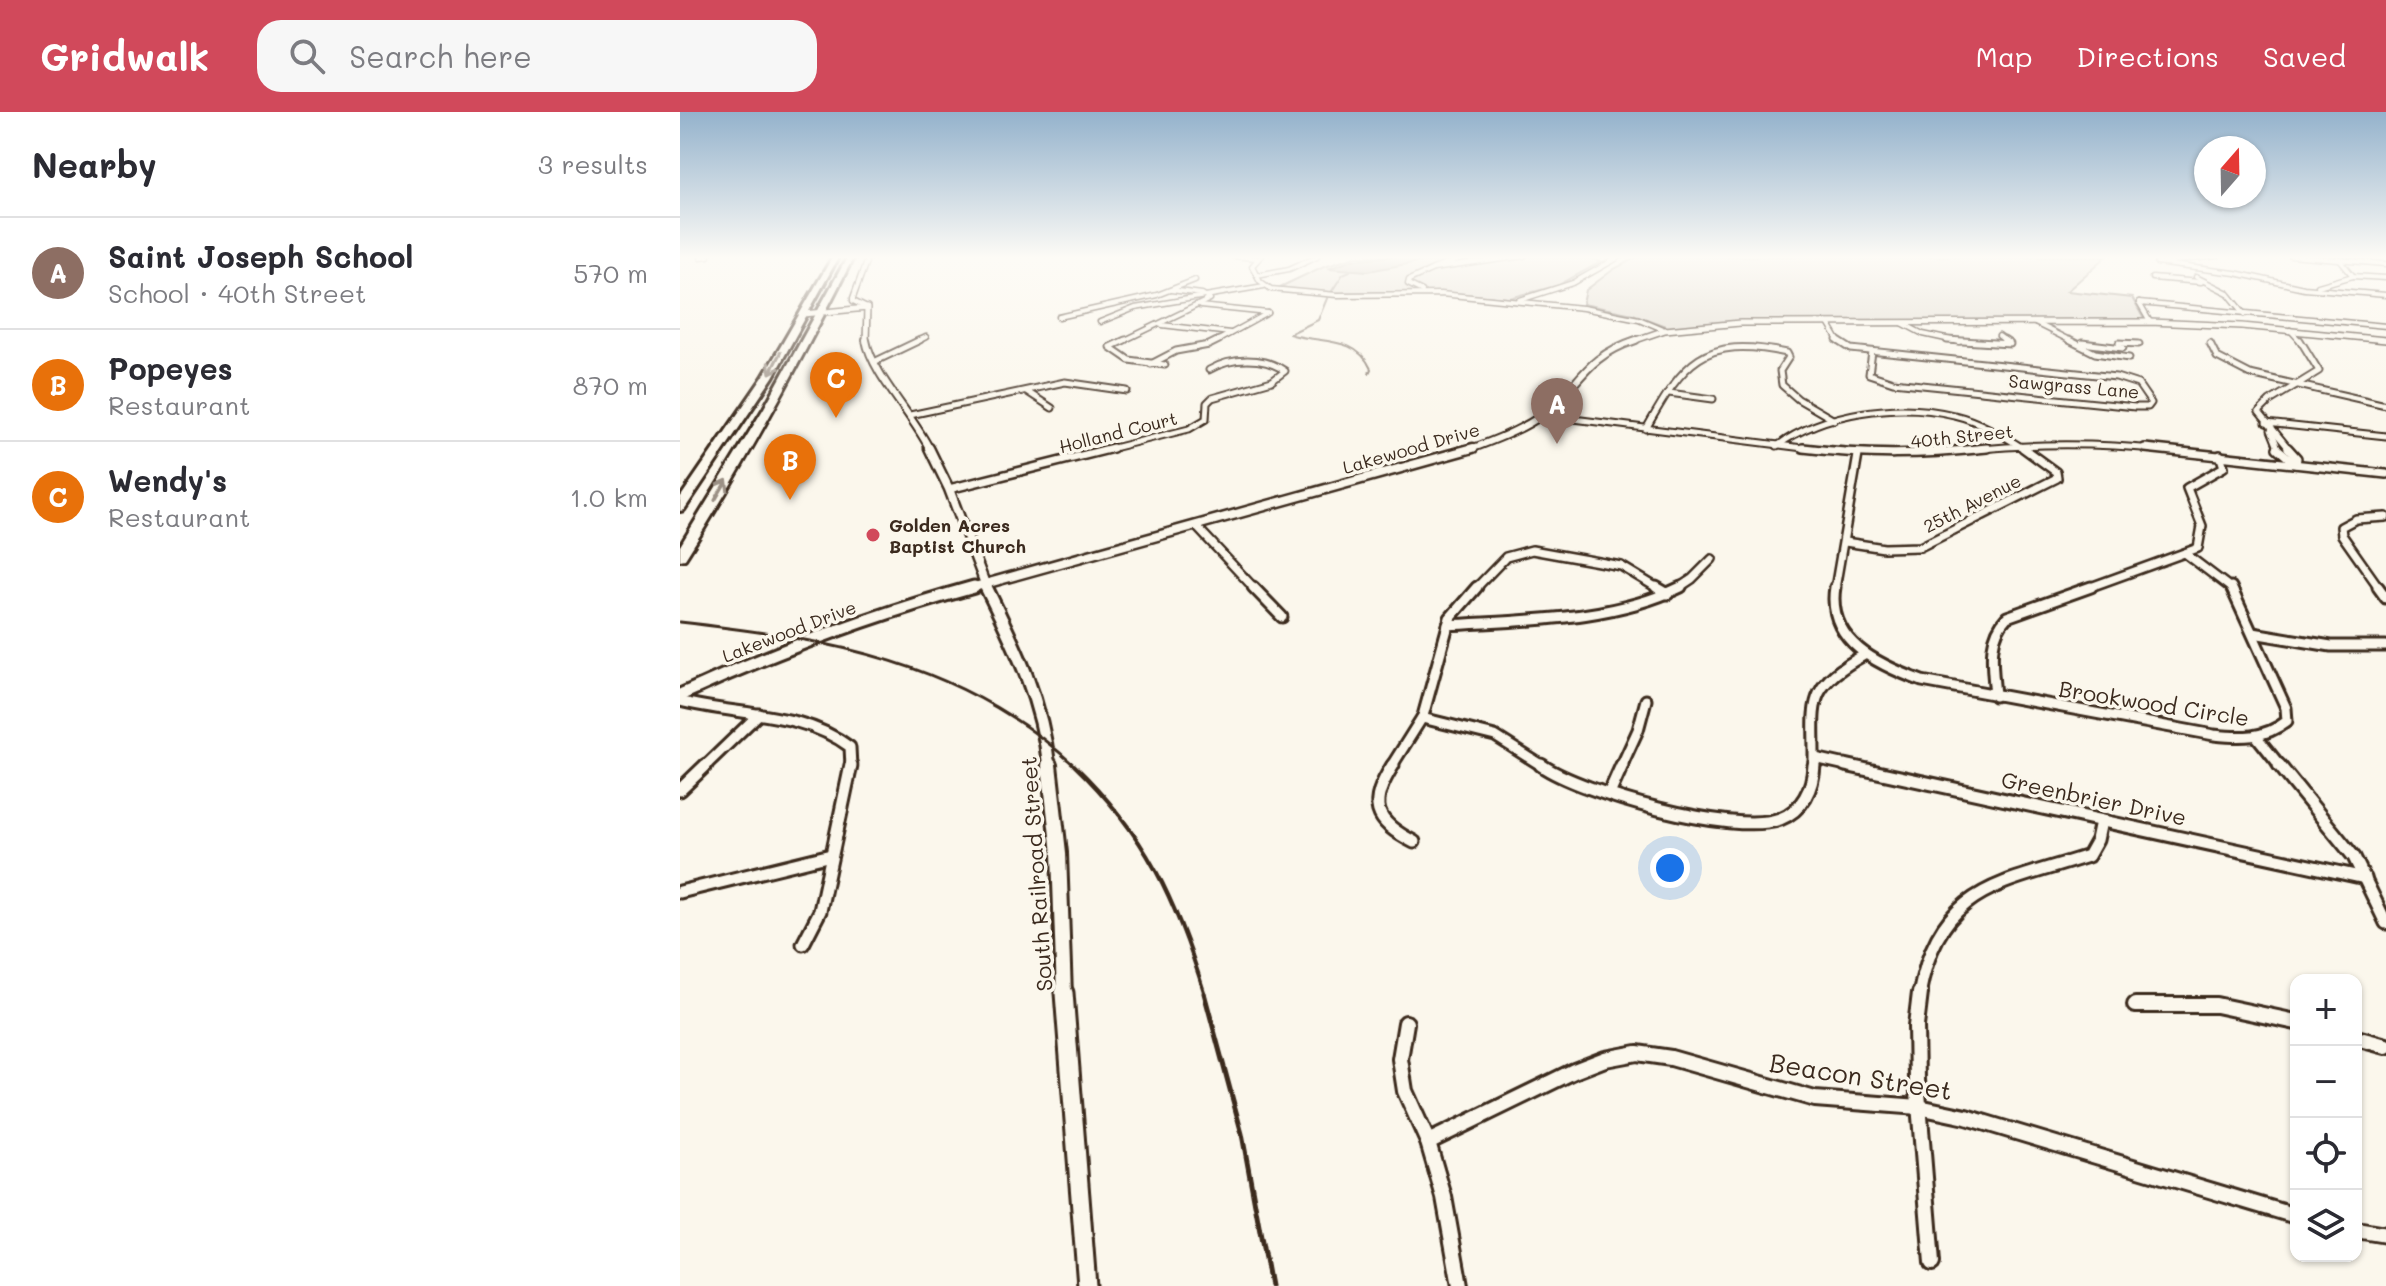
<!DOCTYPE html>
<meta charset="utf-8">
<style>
:root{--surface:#fff;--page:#f7f7f7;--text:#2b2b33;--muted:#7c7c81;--line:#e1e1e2;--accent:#d1495b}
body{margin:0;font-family:Mali,sans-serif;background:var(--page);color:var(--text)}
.controls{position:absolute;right:24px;bottom:24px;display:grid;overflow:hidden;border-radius:16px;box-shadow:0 2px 6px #0004}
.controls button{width:72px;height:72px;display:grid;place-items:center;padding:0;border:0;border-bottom:2px solid var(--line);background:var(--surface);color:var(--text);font:40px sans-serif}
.compass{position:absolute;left:1514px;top:24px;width:72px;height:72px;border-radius:50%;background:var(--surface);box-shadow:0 2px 6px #0004;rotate:20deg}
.you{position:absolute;left:990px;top:756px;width:28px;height:28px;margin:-20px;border:6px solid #fff;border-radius:50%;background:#1a73e8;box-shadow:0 0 0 12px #1a73e833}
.badge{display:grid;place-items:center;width:52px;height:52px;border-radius:50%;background:var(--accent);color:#fff;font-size:26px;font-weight:700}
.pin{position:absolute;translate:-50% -66px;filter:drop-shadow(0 2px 4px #0008)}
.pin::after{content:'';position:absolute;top:42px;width:28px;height:24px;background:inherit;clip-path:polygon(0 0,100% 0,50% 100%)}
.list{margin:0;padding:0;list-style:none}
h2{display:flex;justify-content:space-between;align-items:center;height:104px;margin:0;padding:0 32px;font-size:34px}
h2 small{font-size:26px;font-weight:400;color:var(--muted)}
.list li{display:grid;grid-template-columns:52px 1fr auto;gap:24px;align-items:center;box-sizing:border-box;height:112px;padding:0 32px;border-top:2px solid var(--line)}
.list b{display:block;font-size:30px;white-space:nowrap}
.list p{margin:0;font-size:26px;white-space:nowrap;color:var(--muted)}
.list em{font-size:26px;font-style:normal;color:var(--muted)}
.icon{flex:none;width:44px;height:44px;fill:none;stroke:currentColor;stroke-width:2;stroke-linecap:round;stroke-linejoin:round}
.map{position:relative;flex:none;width:1706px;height:1174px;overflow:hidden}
header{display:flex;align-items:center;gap:48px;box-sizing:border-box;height:112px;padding:0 40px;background:var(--accent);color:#fff}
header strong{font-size:38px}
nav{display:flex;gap:44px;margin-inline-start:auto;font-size:28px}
.search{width:560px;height:72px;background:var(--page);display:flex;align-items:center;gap:20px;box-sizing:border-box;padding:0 28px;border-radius:24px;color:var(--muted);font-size:30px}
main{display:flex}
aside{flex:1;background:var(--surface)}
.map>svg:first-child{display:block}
.green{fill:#dfd9ce;stroke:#8d8276;stroke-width:2}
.water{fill:#b6aea2;stroke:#85796d;stroke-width:2}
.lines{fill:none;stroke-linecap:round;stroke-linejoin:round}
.stream{stroke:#85796d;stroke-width:2}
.minor-far5-casing{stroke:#3b2a1e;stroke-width:7}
.minor-far4-casing{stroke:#3b2a1e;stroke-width:9}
.minor-far3-casing{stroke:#3b2a1e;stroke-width:12}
.minor-far2-casing{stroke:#3b2a1e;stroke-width:15}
.minor-far1-casing{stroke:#3b2a1e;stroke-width:17}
.minor-casing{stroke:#3b2a1e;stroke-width:20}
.tertiary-far5-casing{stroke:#3b2a1e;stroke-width:8}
.tertiary-far4-casing{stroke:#3b2a1e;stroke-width:10}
.tertiary-far3-casing{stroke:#3b2a1e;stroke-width:13}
.tertiary-far2-casing{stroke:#3b2a1e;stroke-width:17}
.tertiary-far1-casing{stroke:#3b2a1e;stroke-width:20}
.tertiary-casing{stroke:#3b2a1e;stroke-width:23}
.trunk-casing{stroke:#3b2a1e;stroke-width:6}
.minor-far5{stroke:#fbf7ec;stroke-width:4}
.minor-far4{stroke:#fbf7ec;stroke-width:5}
.minor-far3{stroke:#fbf7ec;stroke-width:7}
.minor-far2{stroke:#fbf7ec;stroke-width:9}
.minor-far1{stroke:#fbf7ec;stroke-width:11}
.minor{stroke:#fbf7ec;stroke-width:14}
.tertiary-far5{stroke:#fbf7ec;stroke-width:5}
.tertiary-far4{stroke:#fbf7ec;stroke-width:6}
.tertiary-far3{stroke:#fbf7ec;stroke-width:8}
.tertiary-far2{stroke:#fbf7ec;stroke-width:11}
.tertiary-far1{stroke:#fbf7ec;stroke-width:14}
.tertiary{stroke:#fbf7ec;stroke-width:17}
.trunk{fill:#fbf7ec;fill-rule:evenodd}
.rail-far2{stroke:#3b2a1e;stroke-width:3}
.rail-far1{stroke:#3b2a1e;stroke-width:4}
.rail{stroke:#3b2a1e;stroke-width:5}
.oneway{stroke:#9b9085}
.poi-dot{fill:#d1495b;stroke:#fbf7ec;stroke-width:3}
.labels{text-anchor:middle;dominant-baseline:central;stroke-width:7;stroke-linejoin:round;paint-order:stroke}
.far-street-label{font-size:18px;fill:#3b2a1e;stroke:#fbf7ec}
.far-poi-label{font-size:18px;font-weight:bold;fill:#3b2a1e;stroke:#fbf7ec;text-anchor:start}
.street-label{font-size:22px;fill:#3b2a1e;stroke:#fbf7ec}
.near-street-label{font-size:26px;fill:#3b2a1e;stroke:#fbf7ec}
</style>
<header>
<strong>Gridwalk</strong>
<div class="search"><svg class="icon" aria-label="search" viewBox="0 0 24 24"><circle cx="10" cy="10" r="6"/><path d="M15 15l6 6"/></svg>Search here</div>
<nav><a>Map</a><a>Directions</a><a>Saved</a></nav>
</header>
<main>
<aside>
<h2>Nearby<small>3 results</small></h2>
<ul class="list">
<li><span class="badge" style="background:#8d6e63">A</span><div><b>Saint Joseph School</b><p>School · 40th Street</p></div><em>570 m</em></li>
<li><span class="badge" style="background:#e8710a">B</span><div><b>Popeyes</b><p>Restaurant</p></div><em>870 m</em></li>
<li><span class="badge" style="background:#e8710a">C</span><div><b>Wendy's</b><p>Restaurant</p></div><em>1.0 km</em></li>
</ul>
</aside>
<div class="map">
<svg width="1706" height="1174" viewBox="0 0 1706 1174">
<rect width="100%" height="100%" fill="#fbf7ec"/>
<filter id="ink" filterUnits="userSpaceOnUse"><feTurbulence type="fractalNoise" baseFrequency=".0125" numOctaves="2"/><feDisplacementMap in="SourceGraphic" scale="16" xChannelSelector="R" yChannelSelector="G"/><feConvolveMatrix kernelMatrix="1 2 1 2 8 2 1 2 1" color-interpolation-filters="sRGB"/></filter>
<g filter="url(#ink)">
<g class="green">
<path d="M 676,144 L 909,144 L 921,150 L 879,173 L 830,186 L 760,180 L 645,181 L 600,175 L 644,154 Z"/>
<path d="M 959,144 L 1427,144 L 1387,179 L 1452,186 L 1465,209 L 1071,208 L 988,215 L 953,202 L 903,192 L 906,178 L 934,157 Z"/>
</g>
<path class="water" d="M 725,144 L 760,146 L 688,159 L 648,156 L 674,147 Z"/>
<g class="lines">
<g class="stream">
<path d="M 650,182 L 663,162 L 670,159"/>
<path d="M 648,184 L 638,208 L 609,222 C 640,232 676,223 691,257 L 689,261"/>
</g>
<defs>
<g id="minor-far5">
<path d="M 553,144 L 576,146"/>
<path d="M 581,144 L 572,154 L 580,169 L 591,177 L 657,183 L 761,182 L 903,196 L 959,207 L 985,218"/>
<path d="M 789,144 L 753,157 L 844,144"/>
<path d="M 1611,144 L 1706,152"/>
<path d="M 21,145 L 28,144"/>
<path d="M 187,147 L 173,186 L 173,189 L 187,196"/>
<path d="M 1485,150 L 1537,144"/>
<path d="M 1477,151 L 1555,161 L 1624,176 L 1706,183"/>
<path d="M 577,163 L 609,157 L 637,144"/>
<path d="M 1673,164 L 1706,166"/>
<path d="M 1516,165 L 1548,181 L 1565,202"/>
<path d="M 1472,166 L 1521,170"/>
<path d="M 1638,174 L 1673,164 L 1660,148"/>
<path d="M 742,179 L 728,172 L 729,168 L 753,157"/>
<path d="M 840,188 L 893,171 L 941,144"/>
<path d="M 1459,191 L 1706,214"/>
<path d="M 1459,191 L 1470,210"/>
<path d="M 520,194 L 588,201"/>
<path d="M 379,205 L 477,183 L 515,168"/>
<path d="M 420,210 L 455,196 L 584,174"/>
<path d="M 1148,211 L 1159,230"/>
<path d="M 1222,211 L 1243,222 L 1280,230"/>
<path d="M 1355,211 L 1393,230"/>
<path d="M 482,213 L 550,221"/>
<path d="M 1610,218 L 1621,230"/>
<path d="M 1319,224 L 1327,230"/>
<path d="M 236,230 L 246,225"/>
<path d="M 441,230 L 530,187 L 522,182 L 491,178"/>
<path d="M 535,230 L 588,201"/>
</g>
<g id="minor-far4">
<path d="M 445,228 L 430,235 L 449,248 L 485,253"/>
<path d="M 1157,228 L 1171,237 L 1436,265 L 1458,272 L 1471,291 L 1468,295 L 1455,295 L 1213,270 L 1189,262 L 1192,240"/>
<path d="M 1267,228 L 1330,232 L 1324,228"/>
<path d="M 1389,228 L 1415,241 L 1449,246"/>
<path d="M 1402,231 L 1443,236"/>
<path d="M 1439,231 L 1459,232"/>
<path d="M 1530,231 L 1537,245 L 1570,262 L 1706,293"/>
<path d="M 194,250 L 240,228"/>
<path d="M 471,252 L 496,239 L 529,233 L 539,228"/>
<path d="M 346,279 L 372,296"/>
<path d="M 989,281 L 1033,287"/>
<path d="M 230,303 L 385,270 L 447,279"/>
<path d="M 862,303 L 1139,338"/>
<path d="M 1586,311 L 1706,324"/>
<path d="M 966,317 C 1004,250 1022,223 1107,241 L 1109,245 L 1100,259 L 1102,273 L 1118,287 L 1154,308"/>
<path d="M 1591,318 L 1599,338"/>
<path d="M 1097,334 C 1143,300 1219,289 1274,303 C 1300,309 1324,324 1346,338"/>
<path d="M 425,338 L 509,317 L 526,307 L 527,291 L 532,286 L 592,269 L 605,259 C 584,244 551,245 529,258"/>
<path d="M 1289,338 C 1355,331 1417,331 1483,338"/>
<path d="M 1610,338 L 1579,300 L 1590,289 L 1639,259 L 1620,228"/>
</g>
<g id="minor-far3">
<path d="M 1123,336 C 1189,344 1241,343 1307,336"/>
<path d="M 1465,336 L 1706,362"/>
<path d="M 1597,336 L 1613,350"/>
<path d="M 1608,336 L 1617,346 L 1616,352"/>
<path d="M 269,377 L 433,336"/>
<path d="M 516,414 L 575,477"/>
<path d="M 1165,430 L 1204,436 L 1240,435 L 1377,366 L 1376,360 L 1343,336"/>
<path d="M 1506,442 L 1552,477"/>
<path d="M 795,477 L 826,445 L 852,438 L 941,454 L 979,477"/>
<path d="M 997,477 L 1012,467 L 1032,447"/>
<path d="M 1155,477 L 1178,343"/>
<path d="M 1405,477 L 1518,436 L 1522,414 L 1507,376 L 1544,355 L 1540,343"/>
<path d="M 1700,477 L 1662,423 L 1661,415 L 1676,407 L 1706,405"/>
</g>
<g id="minor-far2">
<path d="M 573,475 L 602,505"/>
<path d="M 976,475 L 988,482"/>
<path d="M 1155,475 C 1146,530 1199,553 1242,569 L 1534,623 C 1561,626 1584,627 1607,609 L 1606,596 L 1551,475"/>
<path d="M 1698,475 L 1706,486"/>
<path d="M 768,513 C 845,508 931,509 1001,475"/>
<path d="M 1573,521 L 1651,534 L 1706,534"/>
<path d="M 1315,584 C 1313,556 1306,527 1327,505 L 1411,475"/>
<path d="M 0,589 C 57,604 121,598 170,635 L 171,655"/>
<path d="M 742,606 L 815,624 L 864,655"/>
<path d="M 1577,625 L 1601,655"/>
<path d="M 1135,646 L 1175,655"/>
<path d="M 24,655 L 79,602"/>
<path d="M 711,655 L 743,604 L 770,506 L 797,475"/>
<path d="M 941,655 L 958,618 L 966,588"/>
<path d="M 1134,655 C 1135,592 1123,577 1184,543"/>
</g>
<g id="minor-far1">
<path d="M 713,653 C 688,692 693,709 734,730"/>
<path d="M 861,653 C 901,681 1054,724 1100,707 C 1123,698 1133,676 1134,653"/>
<path d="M 1165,653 L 1685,766"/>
<path d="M 1599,653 L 1674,745 L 1706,811"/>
<path d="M 0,678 L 26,653"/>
<path d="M 929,682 L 942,653"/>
<path d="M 0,780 L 151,743"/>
<path d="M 123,832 L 140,799 L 171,653"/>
<path d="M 1239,883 C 1259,774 1319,773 1408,744 L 1417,728 L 1421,709"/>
</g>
<g id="minor">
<path d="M 1240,881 L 1236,914 L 1237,968 L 1252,1151"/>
<path d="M 1455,893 L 1536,893 L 1616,910"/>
<path d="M 726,911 L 720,947 L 725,979 L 748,1030 L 764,1085 L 780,1174"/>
<path d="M 1676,926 L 1706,934"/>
<path d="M 748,1030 L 894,959 L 925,947 L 957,941 L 991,946 L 1135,987 L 1239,995 L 1286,1005 L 1616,1104"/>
<path d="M 1676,1118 L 1706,1123"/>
</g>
<g id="tertiary-far5">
<path d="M 124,202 L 187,196 L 186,230"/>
<path d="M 950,230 L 985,218 L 1060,211 L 1470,210 L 1562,214 L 1706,228"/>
</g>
<g id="tertiary-far4">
<path d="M 186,228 C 192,262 234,304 250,338"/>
<path d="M 788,338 C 812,329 839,319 861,304 C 900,276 901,246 956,228"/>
</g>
<g id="tertiary-far3">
<path d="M 249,336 L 269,377 L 307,477"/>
<path d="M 287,477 L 793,336"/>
</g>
<g id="tertiary-far2">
<path d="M 306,475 C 335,534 362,588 369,655"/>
<path d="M 0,583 C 96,539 192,503 294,475"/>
</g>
<path id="tertiary-far1" d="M 369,653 L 379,741 L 384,883"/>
<path id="tertiary" d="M 384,881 L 407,1174"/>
<g id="trunk">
<path d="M 153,144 L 159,144 L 93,265 L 4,398 L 0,399 L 0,386 L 83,265 Z"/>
<path d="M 168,144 L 174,144 C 122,247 67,350 5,447 L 0,448 L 0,434 L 84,296 Z"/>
</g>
</defs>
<use href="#minor-far5" class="minor-far5-casing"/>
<use href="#minor-far4" class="minor-far4-casing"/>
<use href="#minor-far3" class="minor-far3-casing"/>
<use href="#minor-far2" class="minor-far2-casing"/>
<use href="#minor-far1" class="minor-far1-casing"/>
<use href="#minor" class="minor-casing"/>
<use href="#tertiary-far5" class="tertiary-far5-casing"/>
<use href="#tertiary-far4" class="tertiary-far4-casing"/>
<use href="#tertiary-far3" class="tertiary-far3-casing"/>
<use href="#tertiary-far2" class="tertiary-far2-casing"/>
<use href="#tertiary-far1" class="tertiary-far1-casing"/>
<use href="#tertiary" class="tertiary-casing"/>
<use href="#trunk" class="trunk-casing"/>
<use href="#minor-far5" class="minor-far5"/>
<use href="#minor-far4" class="minor-far4"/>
<use href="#minor-far3" class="minor-far3"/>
<use href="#minor-far2" class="minor-far2"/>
<use href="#minor-far1" class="minor-far1"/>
<use href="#minor" class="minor"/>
<use href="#tertiary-far5" class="tertiary-far5"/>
<use href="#tertiary-far4" class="tertiary-far4"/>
<use href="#tertiary-far3" class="tertiary-far3"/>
<use href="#tertiary-far2" class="tertiary-far2"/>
<use href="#tertiary-far1" class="tertiary-far1"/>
<use href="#tertiary" class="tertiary"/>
<use href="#trunk" class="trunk"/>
<path class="rail-far2" d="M 0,510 C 148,527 283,549 396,655"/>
<path class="rail-far1" d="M 394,653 C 466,722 496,788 525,883"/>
<path class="rail" d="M 524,881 L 562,1022 L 590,1174"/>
</g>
<defs><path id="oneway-shaft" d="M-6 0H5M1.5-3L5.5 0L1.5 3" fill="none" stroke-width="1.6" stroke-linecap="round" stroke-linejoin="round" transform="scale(2)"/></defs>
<g class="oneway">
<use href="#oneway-shaft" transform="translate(95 251) rotate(117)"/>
<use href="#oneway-shaft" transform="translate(41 378) rotate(-60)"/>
</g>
</g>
<linearGradient id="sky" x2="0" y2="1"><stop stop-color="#94b2cc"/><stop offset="0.47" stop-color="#fdfbf6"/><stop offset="1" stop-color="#fdfbf6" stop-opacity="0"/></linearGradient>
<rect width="1706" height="309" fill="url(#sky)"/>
<circle class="poi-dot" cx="193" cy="423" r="8"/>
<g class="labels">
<g class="far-street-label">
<text transform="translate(1394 274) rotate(5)">Sawgrass Lane</text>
<text transform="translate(438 320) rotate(-14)">Holland Court</text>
<text transform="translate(1282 324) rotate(-6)">40th Street</text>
<text transform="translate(731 336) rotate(-16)">Lakewood Drive</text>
<text transform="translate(1292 391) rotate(-27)">25th Avenue</text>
<text transform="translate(109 519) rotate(-21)">Lakewood Drive</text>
</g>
<g class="far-poi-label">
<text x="209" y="413">Golden Acres<tspan x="209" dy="21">Baptist Church</tspan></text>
</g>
<g class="street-label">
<text transform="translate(1474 591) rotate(9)">Brookwood Circle</text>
<text transform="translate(1414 686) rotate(12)">Greenbrier Drive</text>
<text transform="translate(356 762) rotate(-94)">South Railroad Street</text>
</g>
<g class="near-street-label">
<text transform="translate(1181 964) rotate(9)">Beacon Street</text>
</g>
</g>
</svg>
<div class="controls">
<button>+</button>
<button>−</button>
<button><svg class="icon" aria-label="locate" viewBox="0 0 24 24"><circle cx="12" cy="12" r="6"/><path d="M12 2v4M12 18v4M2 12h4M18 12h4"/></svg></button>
<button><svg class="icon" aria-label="layers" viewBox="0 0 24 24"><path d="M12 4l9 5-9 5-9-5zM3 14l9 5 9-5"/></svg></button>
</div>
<svg class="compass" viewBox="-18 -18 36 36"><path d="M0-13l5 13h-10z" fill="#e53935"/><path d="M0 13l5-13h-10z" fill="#7c7c81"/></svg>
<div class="you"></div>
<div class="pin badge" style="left:877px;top:332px;background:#8d6e63">A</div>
<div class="pin badge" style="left:110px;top:388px;background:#e8710a">B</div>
<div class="pin badge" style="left:156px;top:306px;background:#e8710a">C</div>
</div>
</main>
